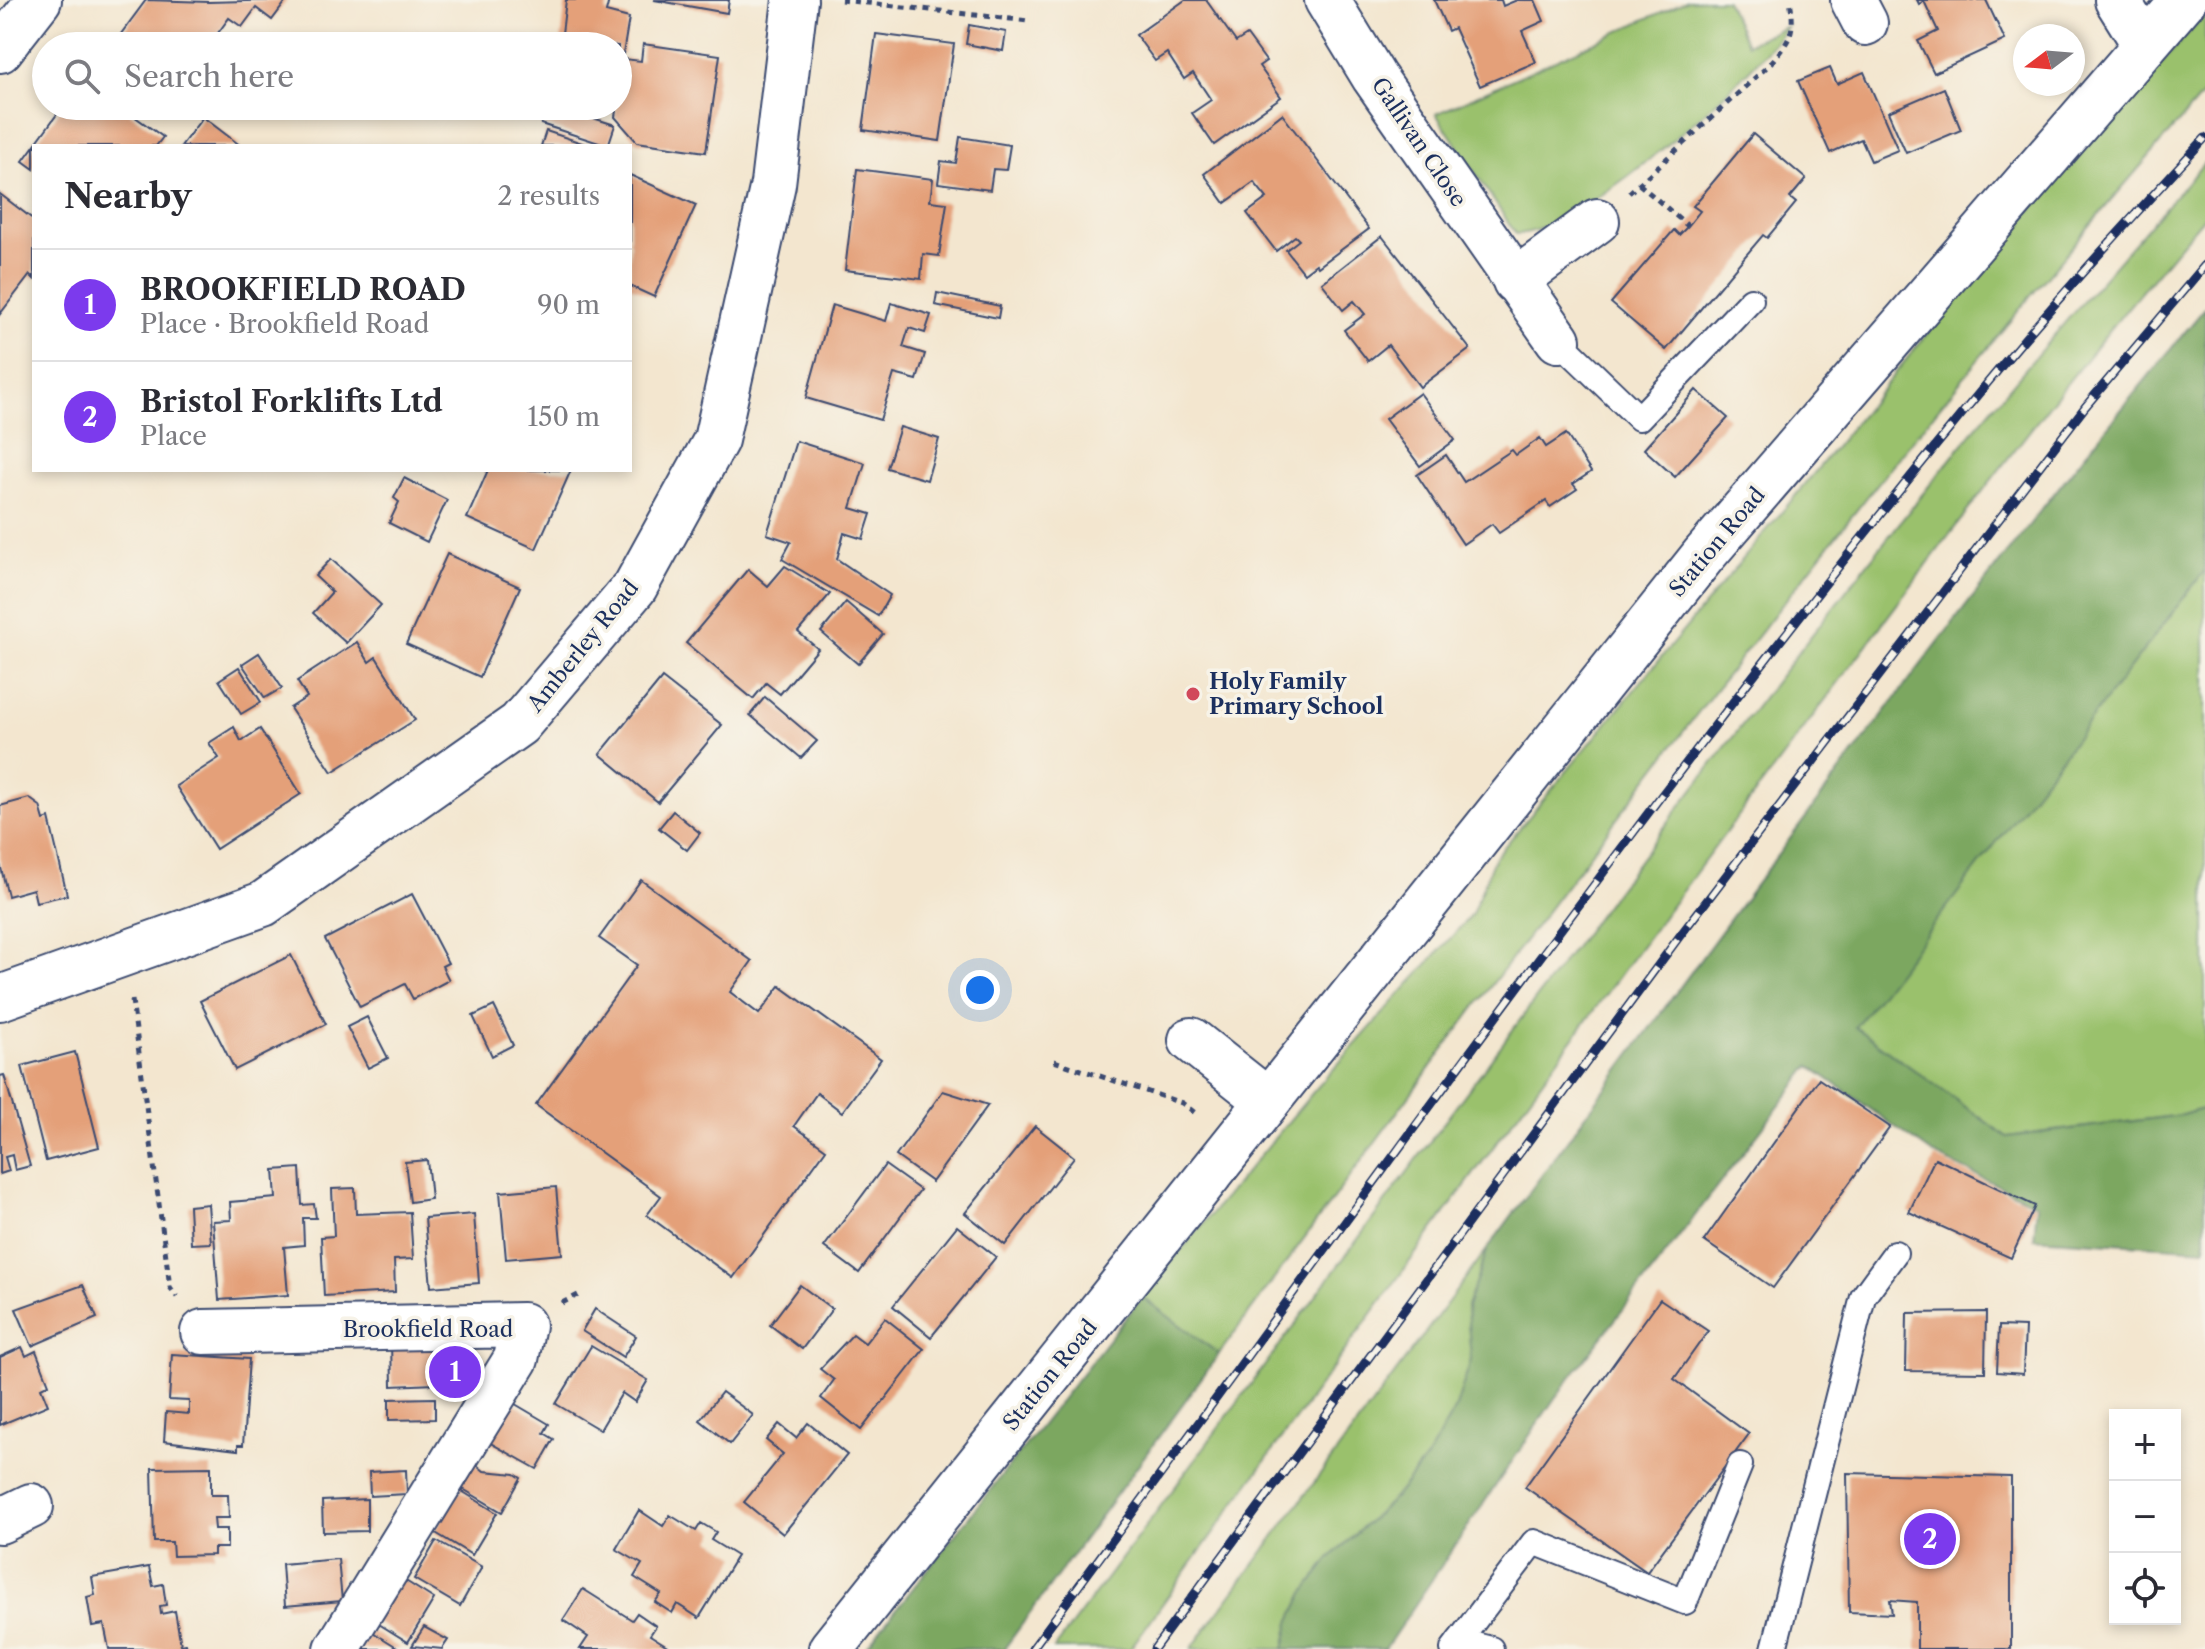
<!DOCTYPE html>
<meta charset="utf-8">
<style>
:root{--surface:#fff;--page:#f2f2f3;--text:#2b2b33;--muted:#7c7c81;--line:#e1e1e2;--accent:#7c3aed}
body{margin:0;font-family:"Libre Caslon Text",serif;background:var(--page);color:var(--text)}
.controls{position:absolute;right:24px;bottom:24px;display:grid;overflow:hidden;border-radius:0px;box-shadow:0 4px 12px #0003}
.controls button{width:72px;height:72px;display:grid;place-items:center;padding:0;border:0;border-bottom:2px solid var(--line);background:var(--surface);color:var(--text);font:40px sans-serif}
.compass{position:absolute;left:2013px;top:24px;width:72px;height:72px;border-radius:50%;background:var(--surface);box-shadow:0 4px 12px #0003;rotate:254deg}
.you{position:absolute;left:980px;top:990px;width:28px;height:28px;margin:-20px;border:6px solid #fff;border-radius:50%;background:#1a73e8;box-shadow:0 0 0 12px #1a73e833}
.badge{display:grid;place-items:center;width:52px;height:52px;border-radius:50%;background:var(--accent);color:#fff;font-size:26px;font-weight:700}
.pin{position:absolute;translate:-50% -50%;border:4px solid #fff;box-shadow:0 2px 8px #0006}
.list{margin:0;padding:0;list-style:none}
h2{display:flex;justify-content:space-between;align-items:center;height:104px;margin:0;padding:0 32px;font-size:34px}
h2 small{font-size:26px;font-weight:400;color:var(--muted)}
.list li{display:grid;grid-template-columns:52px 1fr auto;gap:24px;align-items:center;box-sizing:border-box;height:112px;padding:0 32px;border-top:2px solid var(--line)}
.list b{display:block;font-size:30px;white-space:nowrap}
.list p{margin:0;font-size:26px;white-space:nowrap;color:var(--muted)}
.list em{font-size:26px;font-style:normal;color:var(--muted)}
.icon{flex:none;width:44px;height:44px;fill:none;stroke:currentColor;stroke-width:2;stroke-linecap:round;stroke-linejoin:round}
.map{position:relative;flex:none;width:2205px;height:1649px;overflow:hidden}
.search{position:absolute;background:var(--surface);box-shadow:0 4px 12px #0003;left:32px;top:32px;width:600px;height:88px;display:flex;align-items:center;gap:20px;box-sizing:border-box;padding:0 28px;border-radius:44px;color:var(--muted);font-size:30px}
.panel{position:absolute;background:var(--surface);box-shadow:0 4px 12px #0003;left:32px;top:144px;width:600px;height:328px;border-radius:0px}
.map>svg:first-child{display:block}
.green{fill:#9ac16c;stroke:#5a7865;stroke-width:2}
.forest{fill:#7ba760;stroke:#4b6b5f;stroke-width:2}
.building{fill:#e4a079}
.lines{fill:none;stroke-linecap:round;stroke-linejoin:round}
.service-casing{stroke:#3b4a6f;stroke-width:28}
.minor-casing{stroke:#3b4a6f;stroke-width:48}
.path{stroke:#3b4a6f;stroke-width:5;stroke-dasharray:6 6;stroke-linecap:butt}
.service{stroke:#fff;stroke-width:24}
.minor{stroke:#fff;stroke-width:44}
.rail-casing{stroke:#1b2f5e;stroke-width:9}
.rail{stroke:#f7f3e8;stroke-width:6;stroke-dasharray:18;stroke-linecap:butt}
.poi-dot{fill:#d1495b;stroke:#f7f3e8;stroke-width:3}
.labels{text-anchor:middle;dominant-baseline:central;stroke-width:7;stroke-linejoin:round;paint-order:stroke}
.street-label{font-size:22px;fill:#1b2f5e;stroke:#f7f3e8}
.poi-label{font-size:22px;font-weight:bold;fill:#1b2f5e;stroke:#f7f3e8;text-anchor:start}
</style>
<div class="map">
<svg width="2205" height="1649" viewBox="0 0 2205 1649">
<rect width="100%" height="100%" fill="#f7f3e8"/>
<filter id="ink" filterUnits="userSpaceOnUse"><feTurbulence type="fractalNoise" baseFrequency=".0125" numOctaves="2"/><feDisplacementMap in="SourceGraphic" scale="16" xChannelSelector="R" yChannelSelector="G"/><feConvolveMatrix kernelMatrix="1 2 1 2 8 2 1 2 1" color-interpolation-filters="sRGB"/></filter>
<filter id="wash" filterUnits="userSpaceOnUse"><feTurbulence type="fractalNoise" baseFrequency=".006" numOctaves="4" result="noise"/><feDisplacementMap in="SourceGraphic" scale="32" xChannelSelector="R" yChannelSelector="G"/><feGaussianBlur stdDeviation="1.8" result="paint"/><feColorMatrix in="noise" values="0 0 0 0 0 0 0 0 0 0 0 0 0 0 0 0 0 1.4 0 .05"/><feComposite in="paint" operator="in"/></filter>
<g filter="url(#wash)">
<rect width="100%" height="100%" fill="#f3e6cf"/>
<g class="green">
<path d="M 1688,0 L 1726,0 L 1747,44 L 1787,26 C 1751,79 1578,234 1516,234 L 1436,114 Z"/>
<path d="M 2205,14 L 2205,92 C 1852,494 1535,924 1219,1354 L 1142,1297 L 1314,1091 L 1472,914 L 1494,859 L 1825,460 L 1992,253 Z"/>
<path d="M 2205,162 L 2205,216 C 2056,389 1921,572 1784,755 C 1562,1050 1345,1349 1130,1649 L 1054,1649 C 1353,1251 1641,844 1953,456 C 2034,356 2120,259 2205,162 Z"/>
<path d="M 2205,570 L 2205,1108 L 2182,1115 L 2007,1137 L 1854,1027 Z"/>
<path d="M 1488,1248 L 1467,1307 L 1471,1360 L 1456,1407 L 1428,1456 L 1395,1497 L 1330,1558 L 1304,1593 L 1290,1622 L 1284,1649 L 1191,1649 Z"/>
</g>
<g class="forest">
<path d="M 2205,308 L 2205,570 L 1855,1027 L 2007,1137 L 2182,1115 L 2205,1108 L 2205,1249 L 2034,1238 L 2037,1204 L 1936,1156 L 1810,1066 L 1555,1398 L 1385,1649 L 1284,1649 L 1290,1622 L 1304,1593 L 1330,1558 L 1395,1497 L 1428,1456 L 1456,1407 L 1471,1360 L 1467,1307 L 1488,1248 C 1722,931 1952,610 2205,308 Z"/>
<path d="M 1142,1297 L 1219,1354 L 1004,1649 L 865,1649 Z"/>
</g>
<g id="blocks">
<g class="building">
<path d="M 146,0 L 209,2 L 287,0 L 272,20 L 256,8 L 242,27 L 229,18 L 218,33 L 232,43 L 230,46 L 112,46 Z"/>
<path d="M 566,0 L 609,0 L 606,12 L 629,18 L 623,54 L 618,53 L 618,46 L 561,42 Z"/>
<path d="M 654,0 L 729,0 L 727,13 Z"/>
<path d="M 1185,0 L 1206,0 L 1236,42 L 1247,35 L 1266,61 L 1259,66 L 1281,97 L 1214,145 L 1192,113 L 1211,100 L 1193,73 L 1184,79 L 1167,53 L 1155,61 L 1136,35 Z"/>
<path d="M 1434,0 L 1501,0 L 1503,6 L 1517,0 L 1535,0 L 1544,21 L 1522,31 L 1536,62 L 1480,86 L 1454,28 L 1448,31 Z"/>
<path d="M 1917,0 L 1986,0 L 2005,40 L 1934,73 L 1918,41 L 1938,31 L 1924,1 L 1919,4 Z"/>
<path d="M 969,25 L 1006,32 L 1003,51 L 966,44 Z"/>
<path d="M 876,34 L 954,44 L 940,141 L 863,130 Z"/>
<path d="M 643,44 L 720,55 L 706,152 L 637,142 L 615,117 L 624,59 L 641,61 Z"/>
<path d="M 1830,68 L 1837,84 L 1864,72 L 1898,150 L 1871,161 L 1861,139 L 1830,153 L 1798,81 Z"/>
<path d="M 1944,88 L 1961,130 L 1906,153 L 1888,112 Z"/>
<path d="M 63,106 L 120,106 L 163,137 L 156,146 L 34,146 L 34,169 L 23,161 Z"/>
<path d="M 547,106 L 594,106 L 590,117 L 615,125 L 608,146 L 541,124 Z"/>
<path d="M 1282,114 L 1369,229 L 1318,267 L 1316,264 L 1304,273 L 1286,250 L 1299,240 L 1295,236 L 1276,251 L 1247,213 L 1267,198 L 1254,182 L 1225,203 L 1204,174 Z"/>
<path d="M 203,117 L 241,146 L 181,146 Z"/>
<path d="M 546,131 L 588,145 L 588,146 L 541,146 Z"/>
<path d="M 1753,134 L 1806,179 L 1790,198 L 1796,203 L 1767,238 L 1763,235 L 1666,350 L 1611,303 L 1674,230 L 1679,235 L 1688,226 L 1700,211 L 1693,206 Z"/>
<path d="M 960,137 L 1010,145 L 1006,170 L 993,169 L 990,190 L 938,183 L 941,161 L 956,163 Z"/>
<path d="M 857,169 L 933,179 L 930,201 L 947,203 L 939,256 L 923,254 L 921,279 L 845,270 Z"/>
<path d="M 630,175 L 696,205 L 654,297 L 630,286 Z"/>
<path d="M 0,194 L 34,220 L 34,279 L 30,275 L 0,314 Z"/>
<path d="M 1382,236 L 1470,349 L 1420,387 L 1388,345 L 1368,361 L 1344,330 L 1365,314 L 1354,301 L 1343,310 L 1322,283 Z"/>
<path d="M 937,293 L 1000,306 L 998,318 L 935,305 Z"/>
<path d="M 891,303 L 931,315 L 925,333 L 909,328 L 903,347 L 925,354 L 917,380 L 894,374 L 880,420 L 806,398 L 832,305 L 886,321 Z"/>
<path d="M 1696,390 L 1728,418 L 1675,477 L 1644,449 Z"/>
<path d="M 1420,393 L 1455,440 L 1420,466 L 1385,419 Z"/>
<path d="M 900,427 L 939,439 L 927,480 L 887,468 Z"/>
<path d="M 1566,434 L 1591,472 L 1573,484 L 1577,489 L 1550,507 L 1546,501 L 1499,533 L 1492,524 L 1463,544 L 1417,475 L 1446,455 L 1464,482 L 1512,450 L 1516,455 L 1540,438 L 1546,447 Z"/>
<path d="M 796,441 L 865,463 L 851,508 L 871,514 L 863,539 L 844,533 L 837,559 L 890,595 L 878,616 L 782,559 L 791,542 L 767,534 Z"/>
<path d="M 488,470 L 571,470 L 536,549 L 467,518 Z"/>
<path d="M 404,478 L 447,500 L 427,542 L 389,523 L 399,502 L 394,498 Z"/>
<path d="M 447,554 L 520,587 L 480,677 L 406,644 Z"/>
<path d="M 331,559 L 381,605 L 346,643 L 313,613 L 332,592 L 315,576 Z"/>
<path d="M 785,566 L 830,594 L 798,632 L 818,649 L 780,694 L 766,683 L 753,699 L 686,643 L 748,569 L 768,586 Z"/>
<path d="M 846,602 L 883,634 L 858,664 L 821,632 Z"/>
<path d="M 357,642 L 369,662 L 376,657 L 415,720 L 332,772 L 290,708 L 307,697 L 297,681 Z"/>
<path d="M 259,653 L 282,688 L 265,698 L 242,664 Z"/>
<path d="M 239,667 L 261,702 L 241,714 L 219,680 Z"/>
<path d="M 662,678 L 722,725 L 658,802 L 600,754 Z"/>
<path d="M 765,697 L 817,741 L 801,758 L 750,715 Z"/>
<path d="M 234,727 L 241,741 L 260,729 L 301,794 L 216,849 L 176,786 L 219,758 L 209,743 Z"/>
<path d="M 29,798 L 40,806 L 44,820 L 49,818 L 67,895 L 36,902 L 33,889 L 8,896 L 0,864 L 0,806 Z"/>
<path d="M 673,811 L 700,833 L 687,850 L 659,828 Z"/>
<path d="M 641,880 L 752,961 L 730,992 L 759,1014 L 780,986 L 881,1059 L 842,1112 L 817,1093 L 794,1126 L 826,1149 L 733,1278 L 647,1215 L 661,1196 L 536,1105 L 637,965 L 599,938 Z"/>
<path d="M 412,894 L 448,963 L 442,966 L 449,980 L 413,999 L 405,984 L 360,1007 L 325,939 Z"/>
<path d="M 291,955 L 326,1024 L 235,1070 L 200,1001 Z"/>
<path d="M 494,1006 L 513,1045 L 492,1056 L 473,1016 Z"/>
<path d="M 367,1017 L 388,1058 L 368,1068 L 347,1027 Z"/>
<path d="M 75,1052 L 99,1147 L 46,1161 L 22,1066 Z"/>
<path d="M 4,1075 L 30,1166 L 15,1170 L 12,1155 L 5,1157 L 9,1171 L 0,1174 L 0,1076 Z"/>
<path d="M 1819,1079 L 1890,1127 L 1773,1288 L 1704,1241 Z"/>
<path d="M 943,1091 L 988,1105 L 932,1182 L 896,1156 Z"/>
<path d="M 1035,1126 L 1074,1157 L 1005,1245 L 965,1213 Z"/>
<path d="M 1935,1158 L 2035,1206 L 2011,1258 L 1909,1212 Z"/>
<path d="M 427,1160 L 431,1199 L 410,1202 L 405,1162 Z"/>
<path d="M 885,1165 L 920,1190 L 859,1273 L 824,1247 Z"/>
<path d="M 300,1168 L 302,1205 L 314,1204 L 316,1218 L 303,1218 L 304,1245 L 284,1247 L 288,1295 L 219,1300 L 213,1221 L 231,1220 L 230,1202 L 276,1198 L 274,1170 Z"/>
<path d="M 556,1187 L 562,1254 L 506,1259 L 500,1192 Z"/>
<path d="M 355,1188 L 356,1214 L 410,1212 L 413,1259 L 394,1260 L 395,1292 L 324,1296 L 321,1237 L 334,1236 L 332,1189 Z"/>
<path d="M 208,1204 L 211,1243 L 191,1244 L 189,1206 Z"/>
<path d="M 474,1214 L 479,1283 L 431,1287 L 425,1218 Z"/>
<path d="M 957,1226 L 996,1257 L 931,1337 L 893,1306 Z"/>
<path d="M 83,1285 L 97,1318 L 32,1346 L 16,1309 Z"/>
<path d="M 800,1285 L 832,1309 L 802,1349 L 770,1325 Z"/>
<path d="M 1660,1299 L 1708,1331 L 1674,1379 L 1749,1434 L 1647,1572 L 1525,1487 Z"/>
<path d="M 595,1309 L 636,1336 L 623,1357 L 582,1331 Z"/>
<path d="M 1986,1312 L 1985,1372 L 1906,1371 L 1907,1313 Z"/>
<path d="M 885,1318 L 924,1349 L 861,1430 L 821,1398 L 834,1380 L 820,1369 L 853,1334 L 865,1343 Z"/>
<path d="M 1999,1326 L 2025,1327 L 2023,1374 L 1997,1372 Z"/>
<path d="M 433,1338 L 435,1384 L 392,1386 L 391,1340 Z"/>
<path d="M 591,1346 L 648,1380 L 635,1402 L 622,1393 L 600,1430 L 556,1404 Z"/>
<path d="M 22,1347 L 26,1356 L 36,1351 L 49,1384 L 41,1388 L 48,1405 L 0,1425 L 0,1357 Z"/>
<path d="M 172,1354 L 249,1359 L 243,1445 L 238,1445 L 238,1450 L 164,1441 L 166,1412 L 189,1414 L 189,1401 L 169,1400 Z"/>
<path d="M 444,1360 L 465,1360 L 466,1384 L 445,1385 Z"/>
<path d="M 722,1392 L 753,1415 L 730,1444 L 700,1420 Z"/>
<path d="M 435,1398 L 435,1419 L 389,1420 L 389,1399 Z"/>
<path d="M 510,1401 L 549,1424 L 544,1433 L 554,1439 L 537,1469 L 487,1441 Z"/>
<path d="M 808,1423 L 847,1455 L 783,1534 L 744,1502 L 783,1454 L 766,1440 L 779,1424 L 796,1438 Z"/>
<path d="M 472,1461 L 484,1471 L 515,1474 L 521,1478 L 502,1512 L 458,1486 Z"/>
<path d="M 211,1467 L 211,1495 L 228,1495 L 229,1518 L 214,1518 L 215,1529 L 227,1529 L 227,1548 L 214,1548 L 214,1555 L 173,1556 L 172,1542 L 154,1542 L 152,1468 Z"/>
<path d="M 406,1470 L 407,1494 L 370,1496 L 369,1472 Z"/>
<path d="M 1847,1473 L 2011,1477 L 2011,1649 L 1917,1649 L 1917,1602 L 1890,1600 L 1892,1614 L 1849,1612 Z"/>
<path d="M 460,1490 L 497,1513 L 472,1555 L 434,1532 Z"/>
<path d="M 367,1499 L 367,1531 L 323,1532 L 322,1501 Z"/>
<path d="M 639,1510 L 663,1526 L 670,1515 L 696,1531 L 701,1523 L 716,1532 L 711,1540 L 737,1556 L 699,1618 L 677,1604 L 672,1613 L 655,1602 L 661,1594 L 634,1577 L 642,1564 L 616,1549 Z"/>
<path d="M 436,1541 L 482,1567 L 460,1606 L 414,1579 Z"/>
<path d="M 338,1559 L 342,1601 L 285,1606 L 282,1564 Z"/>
<path d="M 149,1567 L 153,1586 L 163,1584 L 166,1605 L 160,1606 L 161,1614 L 175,1611 L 181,1645 L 186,1644 L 187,1649 L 109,1649 L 104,1624 L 92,1626 L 87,1597 L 95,1595 L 92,1577 Z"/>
<path d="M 401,1578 L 434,1599 L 408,1642 L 374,1621 Z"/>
<path d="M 583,1589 L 632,1620 L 637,1613 L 656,1626 L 650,1635 L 672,1649 L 580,1649 L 588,1637 L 563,1620 Z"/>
<path d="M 424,1627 L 448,1640 L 442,1649 L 412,1646 Z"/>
<path d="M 371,1631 L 400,1649 L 360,1649 Z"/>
</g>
</g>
</g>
<g filter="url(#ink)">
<use href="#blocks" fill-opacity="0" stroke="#3b4a6f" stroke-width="2"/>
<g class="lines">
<defs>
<g id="service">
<path d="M 1558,340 L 1639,418 L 1751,300"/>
<path d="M 1459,1641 L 1491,1649"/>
<path d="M 1453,1649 L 1534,1542 L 1685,1602 L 1740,1465"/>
<path d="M 1774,1649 L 1863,1297 L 1895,1253"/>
</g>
<g id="minor">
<path d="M 1327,0 L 1374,77 L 1558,340"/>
<path d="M 1853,0 L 1865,23"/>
<path d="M 2117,0 L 2145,45"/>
<path d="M 0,50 L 39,0"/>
<path d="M 1515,281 L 1597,221"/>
<path d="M 0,998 L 263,904 L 519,724 L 635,587 L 716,440 L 773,184 L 795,0"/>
<path d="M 1191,1040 L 1268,1101"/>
<path d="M 203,1332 L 523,1325 L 516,1359 L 337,1649"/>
<path d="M 0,1521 L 31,1506"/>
<path d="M 831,1649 L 1703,556 L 2184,0"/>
</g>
</defs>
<use href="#service" class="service-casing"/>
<use href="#minor" class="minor-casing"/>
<g class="path">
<path d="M 841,0 L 1029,21"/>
<path d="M 1639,184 L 1688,226"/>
<path d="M 1629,193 L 1769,65 C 1790,40 1796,34 1790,0"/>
<path d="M 132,1000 L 170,1287 L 177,1297"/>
<path d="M 1054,1061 L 1182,1103 L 1198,1115"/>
<path d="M 562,1303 L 580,1294"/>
</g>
<use href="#service" class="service"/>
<use href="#minor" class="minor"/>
<defs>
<g id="rail">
<path d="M 1032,1649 C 1348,1223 1655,783 1994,375 C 2061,294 2134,216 2205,138"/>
<path d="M 1154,1649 L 1679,937 L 2085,407 L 2205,265"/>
</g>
</defs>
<use href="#rail" class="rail-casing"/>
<use href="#rail" class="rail"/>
</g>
</g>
<circle class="poi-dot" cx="1193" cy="694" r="8"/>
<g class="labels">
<g class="street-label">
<text transform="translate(1419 142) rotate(56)">Gallivan Close</text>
<text transform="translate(1717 542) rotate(-50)">Station Road</text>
<text transform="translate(583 646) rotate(-51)">Amberley Road</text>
<text x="428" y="1329">Brookfield Road</text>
<text transform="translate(1050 1375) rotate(-51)">Station Road</text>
</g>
<g class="poi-label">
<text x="1209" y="681">Holy Family<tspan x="1209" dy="25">Primary School</tspan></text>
</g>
</g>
</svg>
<div class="controls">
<button>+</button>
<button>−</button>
<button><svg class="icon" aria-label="locate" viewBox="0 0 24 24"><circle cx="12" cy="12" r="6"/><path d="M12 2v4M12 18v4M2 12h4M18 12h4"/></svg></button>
</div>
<svg class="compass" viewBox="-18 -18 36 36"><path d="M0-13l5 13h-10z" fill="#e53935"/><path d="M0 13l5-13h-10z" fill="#7c7c81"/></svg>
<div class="you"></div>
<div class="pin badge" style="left:455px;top:1372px">1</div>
<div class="pin badge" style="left:1930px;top:1539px">2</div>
<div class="search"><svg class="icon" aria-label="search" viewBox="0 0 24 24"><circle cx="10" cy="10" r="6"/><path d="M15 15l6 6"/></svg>Search here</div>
<section class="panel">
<h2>Nearby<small>2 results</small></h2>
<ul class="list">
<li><span class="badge">1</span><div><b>BROOKFIELD ROAD</b><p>Place · Brookfield Road</p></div><em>90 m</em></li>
<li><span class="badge">2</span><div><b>Bristol Forklifts Ltd</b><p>Place</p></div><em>150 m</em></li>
</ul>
</section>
</div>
